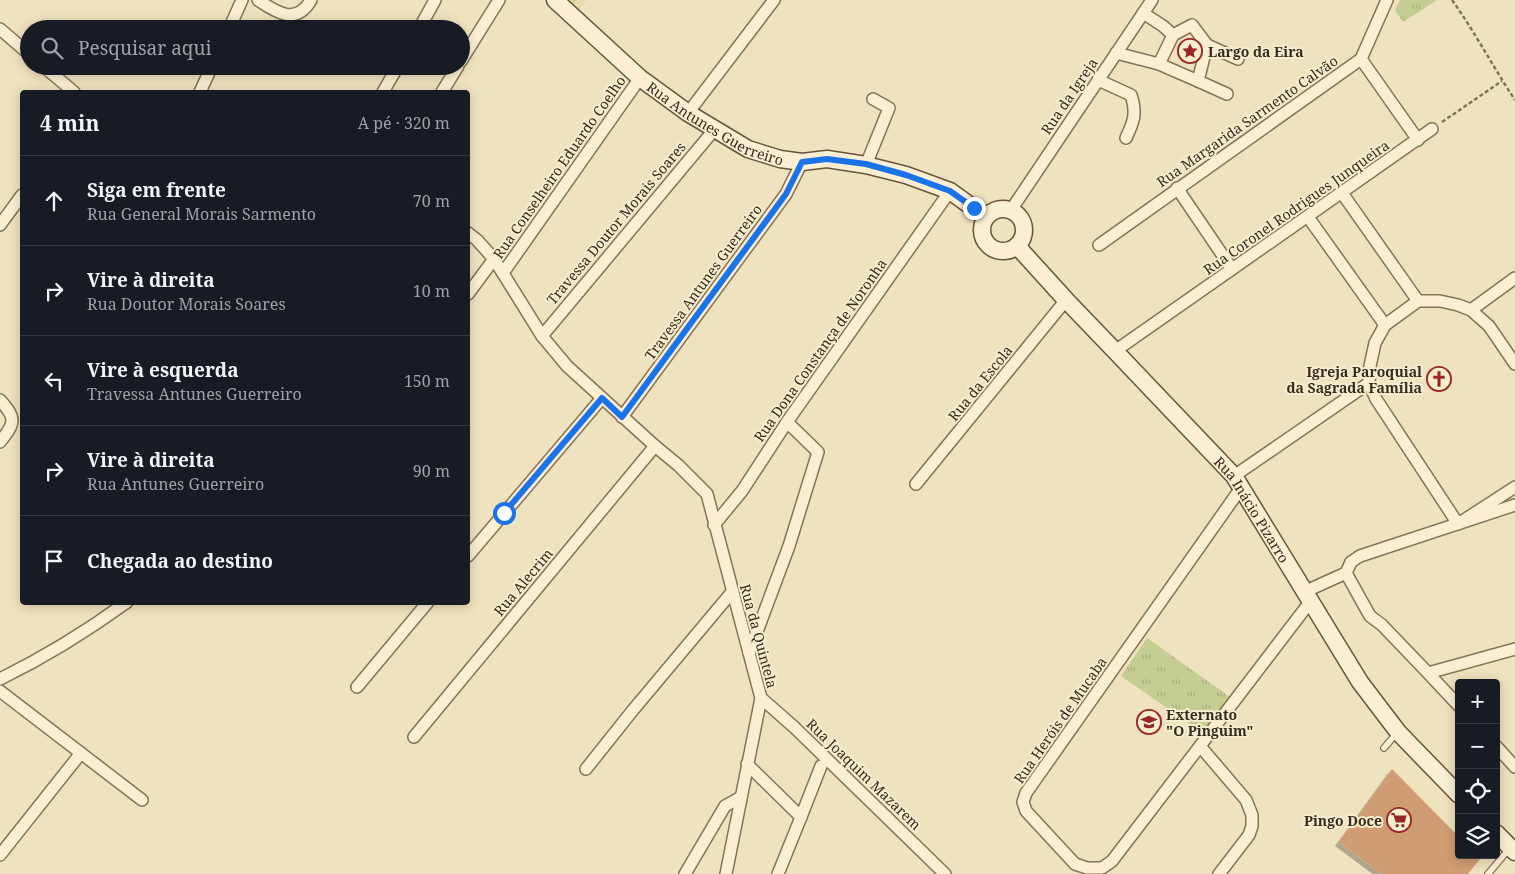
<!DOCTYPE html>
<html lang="pt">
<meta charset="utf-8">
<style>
:root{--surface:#171b24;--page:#20242c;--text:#f1f3f6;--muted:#9ea1a6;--line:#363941}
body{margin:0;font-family:"Noto Serif",serif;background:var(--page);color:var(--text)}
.controls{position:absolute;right:15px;bottom:15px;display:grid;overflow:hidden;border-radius:5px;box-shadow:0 2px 12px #0003}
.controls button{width:45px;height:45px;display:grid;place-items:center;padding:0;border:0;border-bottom:1px solid var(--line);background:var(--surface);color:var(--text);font:25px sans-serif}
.stop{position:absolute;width:15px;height:15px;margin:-11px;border:4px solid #1a73e8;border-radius:50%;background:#fff}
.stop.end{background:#1a73e8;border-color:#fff;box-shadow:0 1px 5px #0008}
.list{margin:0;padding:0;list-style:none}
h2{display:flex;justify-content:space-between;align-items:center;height:65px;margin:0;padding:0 20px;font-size:21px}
h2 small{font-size:16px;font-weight:400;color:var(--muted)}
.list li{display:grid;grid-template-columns:32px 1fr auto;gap:15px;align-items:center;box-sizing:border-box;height:90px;padding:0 20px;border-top:1px solid var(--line)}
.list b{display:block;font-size:19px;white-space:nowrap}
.list p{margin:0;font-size:16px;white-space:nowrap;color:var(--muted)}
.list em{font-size:16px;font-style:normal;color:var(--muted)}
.icon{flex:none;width:28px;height:28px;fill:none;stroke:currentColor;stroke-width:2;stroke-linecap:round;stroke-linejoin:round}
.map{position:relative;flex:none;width:1515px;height:874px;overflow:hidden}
.search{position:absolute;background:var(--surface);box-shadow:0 2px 12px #0003;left:20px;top:20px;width:450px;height:55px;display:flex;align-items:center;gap:12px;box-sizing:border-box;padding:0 18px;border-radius:28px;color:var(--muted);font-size:19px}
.panel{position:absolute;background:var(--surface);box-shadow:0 2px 12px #0003;left:20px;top:90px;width:450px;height:515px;border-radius:5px}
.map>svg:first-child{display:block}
.farmland{fill:url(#farmland-furrows)}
.grass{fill:url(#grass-tufts)}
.building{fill:#cf9c73;filter:url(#shadow)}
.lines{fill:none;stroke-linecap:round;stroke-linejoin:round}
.service-casing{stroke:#887257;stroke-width:8}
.minor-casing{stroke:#887257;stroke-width:14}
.secondary-casing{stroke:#6a533a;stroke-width:19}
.path{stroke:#887257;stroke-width:2.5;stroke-dasharray:4 2.5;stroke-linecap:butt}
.service{stroke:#faefd2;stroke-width:5.5}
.minor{stroke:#faefd2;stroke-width:11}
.secondary{stroke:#faefd2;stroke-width:16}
.route{stroke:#1a73e8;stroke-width:6}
.labels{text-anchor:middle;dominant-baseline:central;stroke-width:4;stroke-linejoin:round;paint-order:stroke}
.poi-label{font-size:14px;font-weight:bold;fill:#372a1c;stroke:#f6ecce;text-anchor:start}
.street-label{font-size:14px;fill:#372a1c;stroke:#f6ecce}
</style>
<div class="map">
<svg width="1515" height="874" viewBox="0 0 1515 874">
<defs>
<pattern id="farmland-furrows" width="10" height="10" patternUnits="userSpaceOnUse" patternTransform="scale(1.25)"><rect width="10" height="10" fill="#e5ddac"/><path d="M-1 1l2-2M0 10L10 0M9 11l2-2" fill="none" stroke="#c5be93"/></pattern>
<pattern id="grass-tufts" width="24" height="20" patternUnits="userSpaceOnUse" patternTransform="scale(1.25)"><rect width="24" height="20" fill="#c4cd92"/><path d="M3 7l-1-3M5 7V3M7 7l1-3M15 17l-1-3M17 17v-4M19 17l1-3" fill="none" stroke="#a9b07d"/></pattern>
<filter id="shadow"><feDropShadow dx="-4" dy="4" stdDeviation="0" flood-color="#0004"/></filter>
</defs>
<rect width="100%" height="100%" fill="#efe2be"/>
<path class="farmland" d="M 566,0 L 586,0 L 577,11 Z"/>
<g class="grass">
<path d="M 1400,0 L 1437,0 L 1403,22 L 1395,10 Z"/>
<path d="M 1147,638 L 1230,697 L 1203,733 L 1121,676 Z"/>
</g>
<path class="building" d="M 1392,769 L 1459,837 L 1459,855 L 1483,855 L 1468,874 L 1382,874 L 1339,842 Z"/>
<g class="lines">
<defs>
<g id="service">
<path d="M 1384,748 L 1396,734"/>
<path d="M 1488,874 L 1509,849"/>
</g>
<g id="minor">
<path d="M 258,0 C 276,12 296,26 311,0"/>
<path d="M 0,29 L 29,54"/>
<path d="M 229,29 L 242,0"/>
<path d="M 419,29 L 435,0"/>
<path d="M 1207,45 L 1238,59"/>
<path d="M 1116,53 L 1159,64 L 1198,81 L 1207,45 L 1192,25 L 1173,35 L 1163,26 L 1143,13"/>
<path d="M 1361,59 L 1418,140"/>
<path d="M 461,61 L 499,0"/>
<path d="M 1159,64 L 1173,35"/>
<path d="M 43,66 L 74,92"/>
<path d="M 1098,80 L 1131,95 C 1137,113 1134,121 1126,138"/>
<path d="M 1198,81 L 1227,94"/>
<path d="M 200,92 L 212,66"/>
<path d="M 383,92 L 398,66"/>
<path d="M 442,92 L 458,66"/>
<path d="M 688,113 L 774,0"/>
<path d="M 866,165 L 889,108 L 873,99"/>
<path d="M 1177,188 L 1232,269"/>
<path d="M 1342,193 L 1418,301"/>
<path d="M 1011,210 L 1152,0"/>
<path d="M 1308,217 L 1385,325"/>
<path d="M 0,225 L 22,195"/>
<path d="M 468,233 L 477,240 L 494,259 L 542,336 L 567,366 L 655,446 L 678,465 L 707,494 L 761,698 L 726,874"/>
<path d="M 1099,245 L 1361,59 L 1387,0"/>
<path d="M 503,273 L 640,78"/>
<path d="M 468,294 L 494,259"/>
<path d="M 1471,310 L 1515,278"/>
<path d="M 542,336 L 714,130"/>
<path d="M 1115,351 L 1432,129"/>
<path d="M 1515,364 L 1489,326 L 1471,310 L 1458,305 L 1440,301 L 1418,301 L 1385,325 L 1375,343 L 1370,366 L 1369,383 L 1376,399 L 1458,524 L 1515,487"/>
<path d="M 0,400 C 17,419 15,423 0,442"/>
<path d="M 622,417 L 786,194 L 802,162"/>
<path d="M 1234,476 L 1369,383"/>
<path d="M 916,484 L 1066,300"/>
<path d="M 714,525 L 742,491 L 787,422 L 950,191"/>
<path d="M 468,556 L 602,398"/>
<path d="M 1346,573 L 1370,616 L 1382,625 L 1428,673 L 1515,649"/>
<path d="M 1304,592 L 1346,573 L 1351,562 L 1360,556 L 1515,505"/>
<path d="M 749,653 L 789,546 L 818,452 L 787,422"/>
<path d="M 1428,673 L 1459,706"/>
<path d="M 0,679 C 45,657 87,631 127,602"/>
<path d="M 357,687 L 428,602"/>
<path d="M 0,691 L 142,800"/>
<path d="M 761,698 L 794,727 L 945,874"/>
<path d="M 414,737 L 655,446"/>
<path d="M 1200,746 L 1112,861 L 1102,868 L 1087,868 L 1075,864 L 1026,811 L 1023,802 L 1026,793 L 1241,488"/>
<path d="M 1496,746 L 1515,767"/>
<path d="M 747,764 L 801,817 L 778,874"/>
<path d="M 586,769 L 633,710 L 732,592"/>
<path d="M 801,817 L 821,766"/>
<path d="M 0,855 L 81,753"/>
<path d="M 685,874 L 725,806 L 741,797"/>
<path d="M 1219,874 L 1249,835 L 1252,826 L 1252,815 L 1246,800 L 1200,746 L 1310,602"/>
</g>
<g id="secondary">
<path id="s1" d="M 555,0 L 640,78 L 688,113 L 748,149 L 780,159 L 802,162 L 827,159 L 866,165 L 906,175 L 950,191 L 986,217"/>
<circle cx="1003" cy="230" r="21"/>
<path id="s2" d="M 1017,246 L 1066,300 L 1115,351 L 1234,476 L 1360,682 L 1398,732 L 1459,795"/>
<path d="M 1496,833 L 1515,852"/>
</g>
</defs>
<use href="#service" class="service-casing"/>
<use href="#minor" class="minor-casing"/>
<use href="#secondary" class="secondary-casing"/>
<g class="path">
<path d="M 1452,0 C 1475,32 1493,67 1515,100"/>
<path d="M 1442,122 L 1502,81"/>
</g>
<use href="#service" class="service"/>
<use href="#minor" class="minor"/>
<use href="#secondary" class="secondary"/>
</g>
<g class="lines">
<path class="route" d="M 504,513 L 602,398 L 622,417 L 786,194 L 802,162 L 827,159 L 866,164 L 906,175 L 950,191 L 974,208"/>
</g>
<defs>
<symbol id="sight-ring" viewBox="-11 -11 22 22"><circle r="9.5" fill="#f6ecce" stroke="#992725" stroke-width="1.5"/><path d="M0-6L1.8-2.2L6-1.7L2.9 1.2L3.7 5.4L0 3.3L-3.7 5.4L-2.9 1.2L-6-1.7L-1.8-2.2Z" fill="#992725"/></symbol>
<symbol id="church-ring" viewBox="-11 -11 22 22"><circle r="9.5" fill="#f6ecce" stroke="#992725" stroke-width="1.5"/><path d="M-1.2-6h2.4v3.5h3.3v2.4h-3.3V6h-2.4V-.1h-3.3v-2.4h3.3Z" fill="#992725"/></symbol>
<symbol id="school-ring" viewBox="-11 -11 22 22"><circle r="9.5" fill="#f6ecce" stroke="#992725" stroke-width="1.5"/><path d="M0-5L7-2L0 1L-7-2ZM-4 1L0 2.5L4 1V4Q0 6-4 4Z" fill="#992725"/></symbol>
<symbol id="supermarket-ring" viewBox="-11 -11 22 22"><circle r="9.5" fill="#f6ecce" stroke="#992725" stroke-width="1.5"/><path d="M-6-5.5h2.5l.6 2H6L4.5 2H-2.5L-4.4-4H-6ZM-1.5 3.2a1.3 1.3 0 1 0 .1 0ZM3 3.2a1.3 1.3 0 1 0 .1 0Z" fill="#992725"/></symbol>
</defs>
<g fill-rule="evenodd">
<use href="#sight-ring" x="1176" y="37" width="28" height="28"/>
<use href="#church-ring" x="1425" y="365" width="28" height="28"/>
<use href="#school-ring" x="1135" y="708" width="28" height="28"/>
<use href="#supermarket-ring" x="1385" y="806" width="28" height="28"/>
</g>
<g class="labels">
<g class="poi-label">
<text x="1208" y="51">Largo da Eira</text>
<text x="1422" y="371" text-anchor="end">Igreja Paroquial<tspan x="1422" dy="16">da Sagrada Família</tspan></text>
<text x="1166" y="714">Externato<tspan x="1166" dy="16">"O Pinguim"</tspan></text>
<text x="1382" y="820" text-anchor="end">Pingo Doce</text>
</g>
<g class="street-label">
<text transform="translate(1069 96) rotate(-56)">Rua da Igreja</text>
<text stroke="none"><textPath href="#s1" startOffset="204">Rua Antunes Guerreiro</textPath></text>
<text transform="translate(1247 121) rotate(-35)">Rua Margarida Sarmento Calvão</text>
<text transform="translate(559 167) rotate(-55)">Rua Conselheiro Eduardo Coelho</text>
<text transform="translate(1296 207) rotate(-35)">Rua Coronel Rodrigues Junqueira</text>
<text transform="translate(616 223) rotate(-50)">Travessa Doutor Morais Soares</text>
<text transform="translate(703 282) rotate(-54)">Travessa Antunes Guerreiro</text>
<text transform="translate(820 350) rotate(-55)">Rua Dona Constança de Noronha</text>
<text transform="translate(980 383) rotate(-51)">Rua da Escola</text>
<text stroke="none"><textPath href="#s2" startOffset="354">Rua Inácio Pizarro</textPath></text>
<text transform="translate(523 582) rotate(-50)">Rua Alecrim</text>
<text transform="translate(759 636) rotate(75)">Rua da Quintela</text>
<text transform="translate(1060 720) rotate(-55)">Rua Heróis de Mucaba</text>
<text transform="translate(864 774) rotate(44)">Rua Joaquim Mazarem</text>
</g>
</g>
</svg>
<div class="controls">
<button>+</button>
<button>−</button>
<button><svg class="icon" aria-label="locate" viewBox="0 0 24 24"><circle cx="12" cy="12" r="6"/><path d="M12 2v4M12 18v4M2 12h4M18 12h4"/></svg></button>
<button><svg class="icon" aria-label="layers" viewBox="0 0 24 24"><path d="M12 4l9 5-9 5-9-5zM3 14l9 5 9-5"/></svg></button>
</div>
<div class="stop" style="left:504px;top:513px"></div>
<div class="stop end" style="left:974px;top:208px"></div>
<div class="search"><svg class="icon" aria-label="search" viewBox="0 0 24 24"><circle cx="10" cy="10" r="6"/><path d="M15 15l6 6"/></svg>Pesquisar aqui</div>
<section class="panel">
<h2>4 min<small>A pé · 320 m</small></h2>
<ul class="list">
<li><svg class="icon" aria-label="ahead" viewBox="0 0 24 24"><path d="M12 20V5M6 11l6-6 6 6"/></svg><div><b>Siga em frente</b><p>Rua General Morais Sarmento</p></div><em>70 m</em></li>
<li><svg class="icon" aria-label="right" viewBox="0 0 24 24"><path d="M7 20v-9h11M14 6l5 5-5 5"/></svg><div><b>Vire à direita</b><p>Rua Doutor Morais Soares</p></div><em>10 m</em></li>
<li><svg class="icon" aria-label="left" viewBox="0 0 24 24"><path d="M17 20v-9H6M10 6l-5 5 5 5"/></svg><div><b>Vire à esquerda</b><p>Travessa Antunes Guerreiro</p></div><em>150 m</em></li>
<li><svg class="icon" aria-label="right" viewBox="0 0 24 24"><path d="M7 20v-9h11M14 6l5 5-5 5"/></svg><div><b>Vire à direita</b><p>Rua Antunes Guerreiro</p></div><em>90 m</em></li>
<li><svg class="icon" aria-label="arrive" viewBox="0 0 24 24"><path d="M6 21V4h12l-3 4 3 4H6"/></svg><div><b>Chegada ao destino</b></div></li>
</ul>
</section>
</div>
